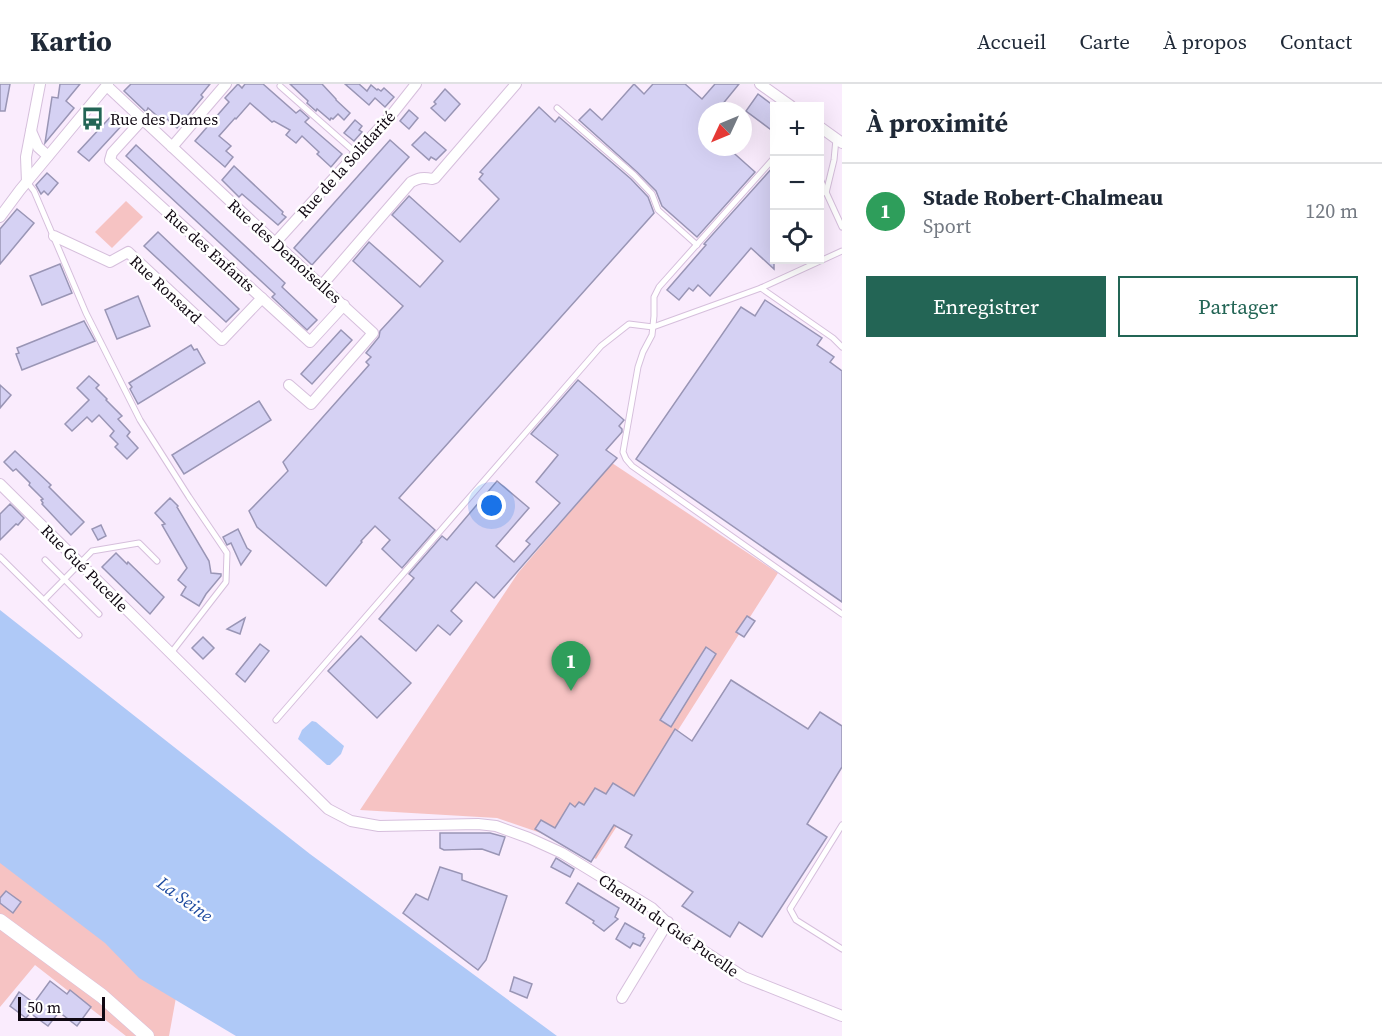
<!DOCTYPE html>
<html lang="fr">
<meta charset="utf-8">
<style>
:root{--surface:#fff;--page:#f6f6f7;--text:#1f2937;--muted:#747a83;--line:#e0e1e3;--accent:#236555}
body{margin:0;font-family:"Source Serif 4",serif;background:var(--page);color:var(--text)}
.controls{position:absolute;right:18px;top:18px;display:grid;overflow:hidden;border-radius:0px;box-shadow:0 6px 24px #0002}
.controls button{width:54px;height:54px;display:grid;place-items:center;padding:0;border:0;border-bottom:2px solid var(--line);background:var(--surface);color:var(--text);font:30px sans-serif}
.compass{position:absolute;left:698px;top:18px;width:54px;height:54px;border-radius:50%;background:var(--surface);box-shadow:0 6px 24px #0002;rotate:226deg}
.scale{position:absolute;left:18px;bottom:15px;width:87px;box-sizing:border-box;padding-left:6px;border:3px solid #100812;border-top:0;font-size:16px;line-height:21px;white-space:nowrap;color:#100812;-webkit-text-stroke:4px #fff;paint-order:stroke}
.you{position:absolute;left:492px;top:422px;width:21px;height:21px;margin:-15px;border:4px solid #fff;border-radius:50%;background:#1a73e8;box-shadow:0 0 0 9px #1a73e833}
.badge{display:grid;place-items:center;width:39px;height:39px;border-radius:50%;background:var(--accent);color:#fff;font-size:20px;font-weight:700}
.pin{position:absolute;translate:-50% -50px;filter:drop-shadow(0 2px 3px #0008)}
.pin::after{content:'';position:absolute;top:32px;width:21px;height:18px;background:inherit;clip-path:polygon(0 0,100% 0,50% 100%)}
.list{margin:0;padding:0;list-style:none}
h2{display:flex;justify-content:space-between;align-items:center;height:78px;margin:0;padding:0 24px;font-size:26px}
h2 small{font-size:20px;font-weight:400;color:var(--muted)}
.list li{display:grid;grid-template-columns:39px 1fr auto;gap:18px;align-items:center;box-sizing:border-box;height:96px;padding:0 24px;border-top:2px solid var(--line)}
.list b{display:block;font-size:22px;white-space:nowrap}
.list p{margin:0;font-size:20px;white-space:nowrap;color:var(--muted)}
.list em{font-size:20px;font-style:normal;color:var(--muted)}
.actions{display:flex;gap:12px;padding:18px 24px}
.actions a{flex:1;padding:14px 0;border:2px solid var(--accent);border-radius:0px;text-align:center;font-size:21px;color:var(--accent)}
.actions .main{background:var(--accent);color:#fff}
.icon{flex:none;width:33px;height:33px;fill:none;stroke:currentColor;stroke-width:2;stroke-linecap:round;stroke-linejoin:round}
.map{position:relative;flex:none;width:842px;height:952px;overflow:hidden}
header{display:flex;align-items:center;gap:36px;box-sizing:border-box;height:84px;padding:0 30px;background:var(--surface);border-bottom:2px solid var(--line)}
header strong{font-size:28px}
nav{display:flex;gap:33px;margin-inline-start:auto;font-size:21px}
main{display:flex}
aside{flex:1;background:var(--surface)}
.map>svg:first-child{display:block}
.green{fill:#f6c3c3}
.water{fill:#afc9f7}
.building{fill:#d5d1f3;stroke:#9995b5;stroke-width:1.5}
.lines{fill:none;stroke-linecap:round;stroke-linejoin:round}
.lane-casing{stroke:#d6bfdc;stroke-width:7}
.street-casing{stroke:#d6bfdc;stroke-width:12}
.secondary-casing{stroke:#d6bfdc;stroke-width:15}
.lane{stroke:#fff;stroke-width:5}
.street{stroke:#fff;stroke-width:10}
.secondary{stroke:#fff;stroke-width:14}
.labels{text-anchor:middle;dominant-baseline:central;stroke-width:5;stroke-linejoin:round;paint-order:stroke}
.poi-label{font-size:16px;fill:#100812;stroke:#fff;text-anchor:start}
.street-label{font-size:16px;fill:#100812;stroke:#fff}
.water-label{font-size:18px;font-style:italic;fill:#1c499e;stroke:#fff}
</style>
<header>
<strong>Kartio</strong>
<nav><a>Accueil</a><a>Carte</a><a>À propos</a><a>Contact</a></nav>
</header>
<main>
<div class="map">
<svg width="842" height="952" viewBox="0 0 842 952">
<rect width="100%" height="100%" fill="#faecfd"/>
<g class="green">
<path d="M 126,117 L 143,133 L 112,164 L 95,148 Z"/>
<path d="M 612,379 L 778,489 L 596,775 L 564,757 L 497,734 L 360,726 L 518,489 Z"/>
<path d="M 0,773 L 177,908 L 169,952 L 126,952 L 35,881 L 0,923 Z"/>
</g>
<g class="water">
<path d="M 0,526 L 310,770 L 557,952 L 236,952 L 139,894 L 105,859 L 0,779 Z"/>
<path d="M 312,637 L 316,638 L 344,662 L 341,670 L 330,681 L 327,681 L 298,655 L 302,646 Z"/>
</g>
<g class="building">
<path d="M 0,0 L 10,0 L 5,27 L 0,27 Z"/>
<path d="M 60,0 L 80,0 L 66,17 L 74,24 L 45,59 L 52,13 L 58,14 Z"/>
<path d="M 131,0 L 210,0 L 201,11 L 203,13 L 177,44 L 167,35 L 164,38 L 148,24 L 146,28 L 124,7 Z"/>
<path d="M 238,0 L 242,4 L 245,0 L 263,0 L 296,29 L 300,26 L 309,34 L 305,38 L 342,70 L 331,83 L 317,70 L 319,68 L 302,52 L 296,59 L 286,51 L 290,46 L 274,37 L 272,38 L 250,19 L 236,35 L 235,34 L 219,52 L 231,62 L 226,67 L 233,73 L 225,83 L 195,57 L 229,18 L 225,14 Z"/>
<path d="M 290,0 L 322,0 L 336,15 L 336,16 L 350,29 L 344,36 L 338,30 L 333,35 L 331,34 L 330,36 L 317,25 L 316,27 L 307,19 L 308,17 Z"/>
<path d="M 345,0 L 359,0 L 367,7 L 371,1 L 377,6 L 378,5 L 381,7 L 384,4 L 394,13 L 385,23 L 375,14 L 369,21 Z"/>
<path d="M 634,0 L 644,10 L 653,0 L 685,0 L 702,15 L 715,0 L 739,0 L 717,27 L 707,27 L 707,63 L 727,63 L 755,88 L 697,153 L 662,122 L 656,107 L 637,88 L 579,36 L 590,25 L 602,36 Z"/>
<path d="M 445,5 L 460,20 L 445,37 L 431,24 L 436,20 L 434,18 Z"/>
<path d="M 758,10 L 774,22 L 774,48 L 746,27 Z"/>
<path d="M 539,23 L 555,38 L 559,33 L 631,95 L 648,113 L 654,129 L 399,414 L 435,446 L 402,484 L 382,465 L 390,456 L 375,442 L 361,457 L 362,458 L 326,502 L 257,443 L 249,427 L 288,387 L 283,378 L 369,281 L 366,278 L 371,273 L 366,269 L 379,253 L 380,247 L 403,222 L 353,177 L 369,158 L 420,203 L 443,177 L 392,131 L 409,112 L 460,158 L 499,115 L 479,95 L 483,90 L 480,88 Z"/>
<path d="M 409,26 L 418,34 L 409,45 L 400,37 Z"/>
<path d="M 115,28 L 125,38 L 89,77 L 78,68 Z"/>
<path d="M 355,36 L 362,42 L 359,46 L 362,48 L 354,57 L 344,49 Z"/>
<path d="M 425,48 L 446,66 L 436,76 L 431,73 L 429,76 L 412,61 Z"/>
<path d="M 390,56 L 409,73 L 312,181 L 294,164 Z"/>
<path d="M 136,61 L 285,199 L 282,203 L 317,236 L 307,246 L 272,213 L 275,210 L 126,72 Z"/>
<path d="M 234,82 L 283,128 L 282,130 L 286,133 L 278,141 L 242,110 L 239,113 L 222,96 Z"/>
<path d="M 774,82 L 774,185 L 751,164 L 710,212 L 698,201 L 693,207 L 689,204 L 679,216 L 667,206 L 706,161 L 704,160 Z"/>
<path d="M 47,89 L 58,99 L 48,111 L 44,107 L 41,110 L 36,101 Z"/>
<path d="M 17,125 L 34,139 L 0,180 L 0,145 Z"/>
<path d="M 158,148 L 239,225 L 226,238 L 144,162 Z"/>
<path d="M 60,180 L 72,209 L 42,221 L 30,192 Z"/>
<path d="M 138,212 L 150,242 L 117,255 L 105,226 Z"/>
<path d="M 765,216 L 822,254 L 817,261 L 834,273 L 830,278 L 842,287 L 842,518 L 636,375 L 741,223 L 755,232 Z"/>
<path d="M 84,237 L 95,257 L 22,286 L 16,270 L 19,269 L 17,264 Z"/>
<path d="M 341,246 L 352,256 L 312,300 L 301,290 Z"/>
<path d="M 191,261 L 194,266 L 197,265 L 205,279 L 138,320 L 130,305 L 132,303 L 129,299 Z"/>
<path d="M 89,292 L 99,301 L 96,304 L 107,315 L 106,316 L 122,332 L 118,335 L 130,348 L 127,352 L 138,364 L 127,375 L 115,363 L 118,360 L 110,352 L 114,347 L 99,331 L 92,338 L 87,333 L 72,347 L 65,340 L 89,316 L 77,304 Z"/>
<path d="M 578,296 L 624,336 L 619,342 L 622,345 L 622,348 L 606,366 L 617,374 L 494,514 L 476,498 L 451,527 L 462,537 L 450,551 L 438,541 L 416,567 L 379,535 L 414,494 L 409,490 L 442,452 L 447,456 L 497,397 L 529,424 L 496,462 L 514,478 L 530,460 L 526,457 L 560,419 L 536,398 L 558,371 L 531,350 Z"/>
<path d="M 0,301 L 11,311 L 0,324 Z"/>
<path d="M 259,317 L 271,336 L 184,390 L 172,371 Z"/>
<path d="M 15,367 L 51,401 L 49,403 L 84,438 L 71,451 L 42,420 L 43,419 L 41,416 L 43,415 L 29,401 L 30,399 L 16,385 L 13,387 L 4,378 Z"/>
<path d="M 170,414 L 178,422 L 177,423 L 209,477 L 211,489 L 221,490 L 221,492 L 206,510 L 199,522 L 181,511 L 186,503 L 178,496 L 187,484 L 162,441 L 165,440 L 155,429 Z"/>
<path d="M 10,420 L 24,434 L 18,441 L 16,440 L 0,456 L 0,430 Z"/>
<path d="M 101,441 L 106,452 L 98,456 L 92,445 Z"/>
<path d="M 238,445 L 247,464 L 251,467 L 241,481 L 231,459 L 227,461 L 223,453 Z"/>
<path d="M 116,469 L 127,480 L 128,478 L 164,513 L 150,530 L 102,483 Z"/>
<path d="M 747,532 L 755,537 L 744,553 L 736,548 Z"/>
<path d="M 245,534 L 240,550 L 227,545 Z"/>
<path d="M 361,552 L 411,599 L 377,634 L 328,587 Z"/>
<path d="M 203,553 L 214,564 L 203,575 L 192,564 Z"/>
<path d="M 260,560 L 269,567 L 245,598 L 236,590 Z"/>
<path d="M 706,563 L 716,570 L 671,643 L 660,636 Z"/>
<path d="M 731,596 L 808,645 L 820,628 L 842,642 L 842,683 L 807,740 L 827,753 L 762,853 L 739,838 L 730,853 L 682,822 L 693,808 L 625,763 L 632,751 L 614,741 L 591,778 L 535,745 L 541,736 L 555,744 L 570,719 L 575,723 L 579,718 L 584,721 L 595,704 L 606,710 L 613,699 L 634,712 L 675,645 L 692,657 Z"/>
<path d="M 440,749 L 490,749 L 505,753 L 499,771 L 482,765 L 444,766 L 440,764 Z"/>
<path d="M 556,774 L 574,785 L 570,793 L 551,783 Z"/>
<path d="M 440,783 L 462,790 L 462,796 L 507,812 L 486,876 L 478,886 L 403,829 L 416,810 L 428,816 Z"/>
<path d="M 578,799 L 619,824 L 615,833 L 618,835 L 604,847 L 593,839 L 594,837 L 566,819 Z"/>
<path d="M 6,807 L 21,818 L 13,829 L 0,819 L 0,814 Z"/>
<path d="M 625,839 L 644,850 L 643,853 L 645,854 L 640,862 L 633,859 L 630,864 L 616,855 Z"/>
<path d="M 514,893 L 532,900 L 527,914 L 510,907 Z"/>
<path d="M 50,897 L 67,910 L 70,906 L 91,923 L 77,942 L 59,928 L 48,942 L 30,929 L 26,934 L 10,922 L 19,908 L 34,919 Z"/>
</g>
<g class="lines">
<defs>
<g id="lane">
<path d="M 280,2 L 356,69"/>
<path d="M 557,24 L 634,91 L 652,110 L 658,126 L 697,161"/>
<path d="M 774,74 L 659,203 L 654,213 L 654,232 L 652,251 L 643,268 L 638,283 L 623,368 L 626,375 L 632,382 L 842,530"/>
<path d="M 820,95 L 842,143"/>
<path d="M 27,98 L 34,107 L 86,229 L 140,336 L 189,413 L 227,469 L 226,498 L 171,569"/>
<path d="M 826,109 L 834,76 L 836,55"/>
<path d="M 761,204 L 842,167"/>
<path d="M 0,473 L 79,551"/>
<path d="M 45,476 L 99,530"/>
<path d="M 44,516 L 92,467 L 139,459 L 157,477"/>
<path d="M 276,636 L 601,262 L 629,240 L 653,243 L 761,204 L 833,254 L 842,263"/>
<path d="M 842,741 L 790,825 L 796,836 L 842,865"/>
</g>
<g id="street">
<path d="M 760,0 L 791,22"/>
<path d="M 107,2 L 275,159 L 373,249 L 311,320 L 289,301"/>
<path d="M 142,36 L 112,69 L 110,76 L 310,258 L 344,221"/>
<path d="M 820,43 L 842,59"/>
<path d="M 31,47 L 38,63 L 48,72"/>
<path d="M 172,63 L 226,0"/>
<path d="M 27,98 L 26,73 L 40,0"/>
<path d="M 0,133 L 20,106 L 108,0"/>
<path d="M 54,152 L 110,178 L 128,168 L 222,256 L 262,214"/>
<path d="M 275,159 L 393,29 L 416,0"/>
<path d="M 322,201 L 411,98 C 419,94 423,93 432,95 L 435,94 L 516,0"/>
<path d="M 0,400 L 328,725 L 351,737 L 379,742 L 478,740 L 496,742 L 529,754 L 562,769 L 652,824 L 682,853 L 744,893 L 842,932"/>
<path d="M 622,914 L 668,838"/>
</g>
<path id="secondary" d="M 0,837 L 102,912 L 147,952"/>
</defs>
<use href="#lane" class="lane-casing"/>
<use href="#street" class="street-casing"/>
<use href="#secondary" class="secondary-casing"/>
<use href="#lane" class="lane"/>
<use href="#street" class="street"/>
<use href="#secondary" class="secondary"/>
</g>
<defs>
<symbol id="bus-bare" viewBox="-9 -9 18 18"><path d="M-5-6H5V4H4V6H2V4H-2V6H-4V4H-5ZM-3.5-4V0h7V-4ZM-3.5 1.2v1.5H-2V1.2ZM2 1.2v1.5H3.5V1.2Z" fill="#236555" stroke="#fff" stroke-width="2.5" paint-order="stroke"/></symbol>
</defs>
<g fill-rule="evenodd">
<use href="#bus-bare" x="76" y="18" width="33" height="33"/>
</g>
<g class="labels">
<g class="poi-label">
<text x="110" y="35">Rue des Dames</text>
</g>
<g class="street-label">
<text transform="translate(346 80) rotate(-48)">Rue de la Solidarité</text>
<text transform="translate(210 166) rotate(42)">Rue des Enfants</text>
<text transform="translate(285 167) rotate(42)">Rue des Demoiselles</text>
<text transform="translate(166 205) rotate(43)">Rue Ronsard</text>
<text transform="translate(85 484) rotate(45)">Rue Gué Pucelle</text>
<text transform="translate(669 841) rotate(35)">Chemin du Gué Pucelle</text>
</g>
<g class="water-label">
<text transform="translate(185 815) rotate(36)">La Seine</text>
</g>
</g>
</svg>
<div class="controls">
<button>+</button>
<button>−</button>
<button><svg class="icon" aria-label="locate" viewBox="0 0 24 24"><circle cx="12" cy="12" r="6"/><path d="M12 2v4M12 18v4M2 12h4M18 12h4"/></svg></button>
</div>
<svg class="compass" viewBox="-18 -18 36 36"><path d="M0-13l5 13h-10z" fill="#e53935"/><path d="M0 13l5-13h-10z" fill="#747a83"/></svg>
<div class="scale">50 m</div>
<div class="you"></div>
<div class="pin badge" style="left:571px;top:607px;background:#2e9e5b">1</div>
</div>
<aside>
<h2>À proximité<small></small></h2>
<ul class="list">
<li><span class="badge" style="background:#2e9e5b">1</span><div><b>Stade Robert-Chalmeau</b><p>Sport</p></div><em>120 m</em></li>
</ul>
<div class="actions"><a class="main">Enregistrer</a><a>Partager</a></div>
</aside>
</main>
